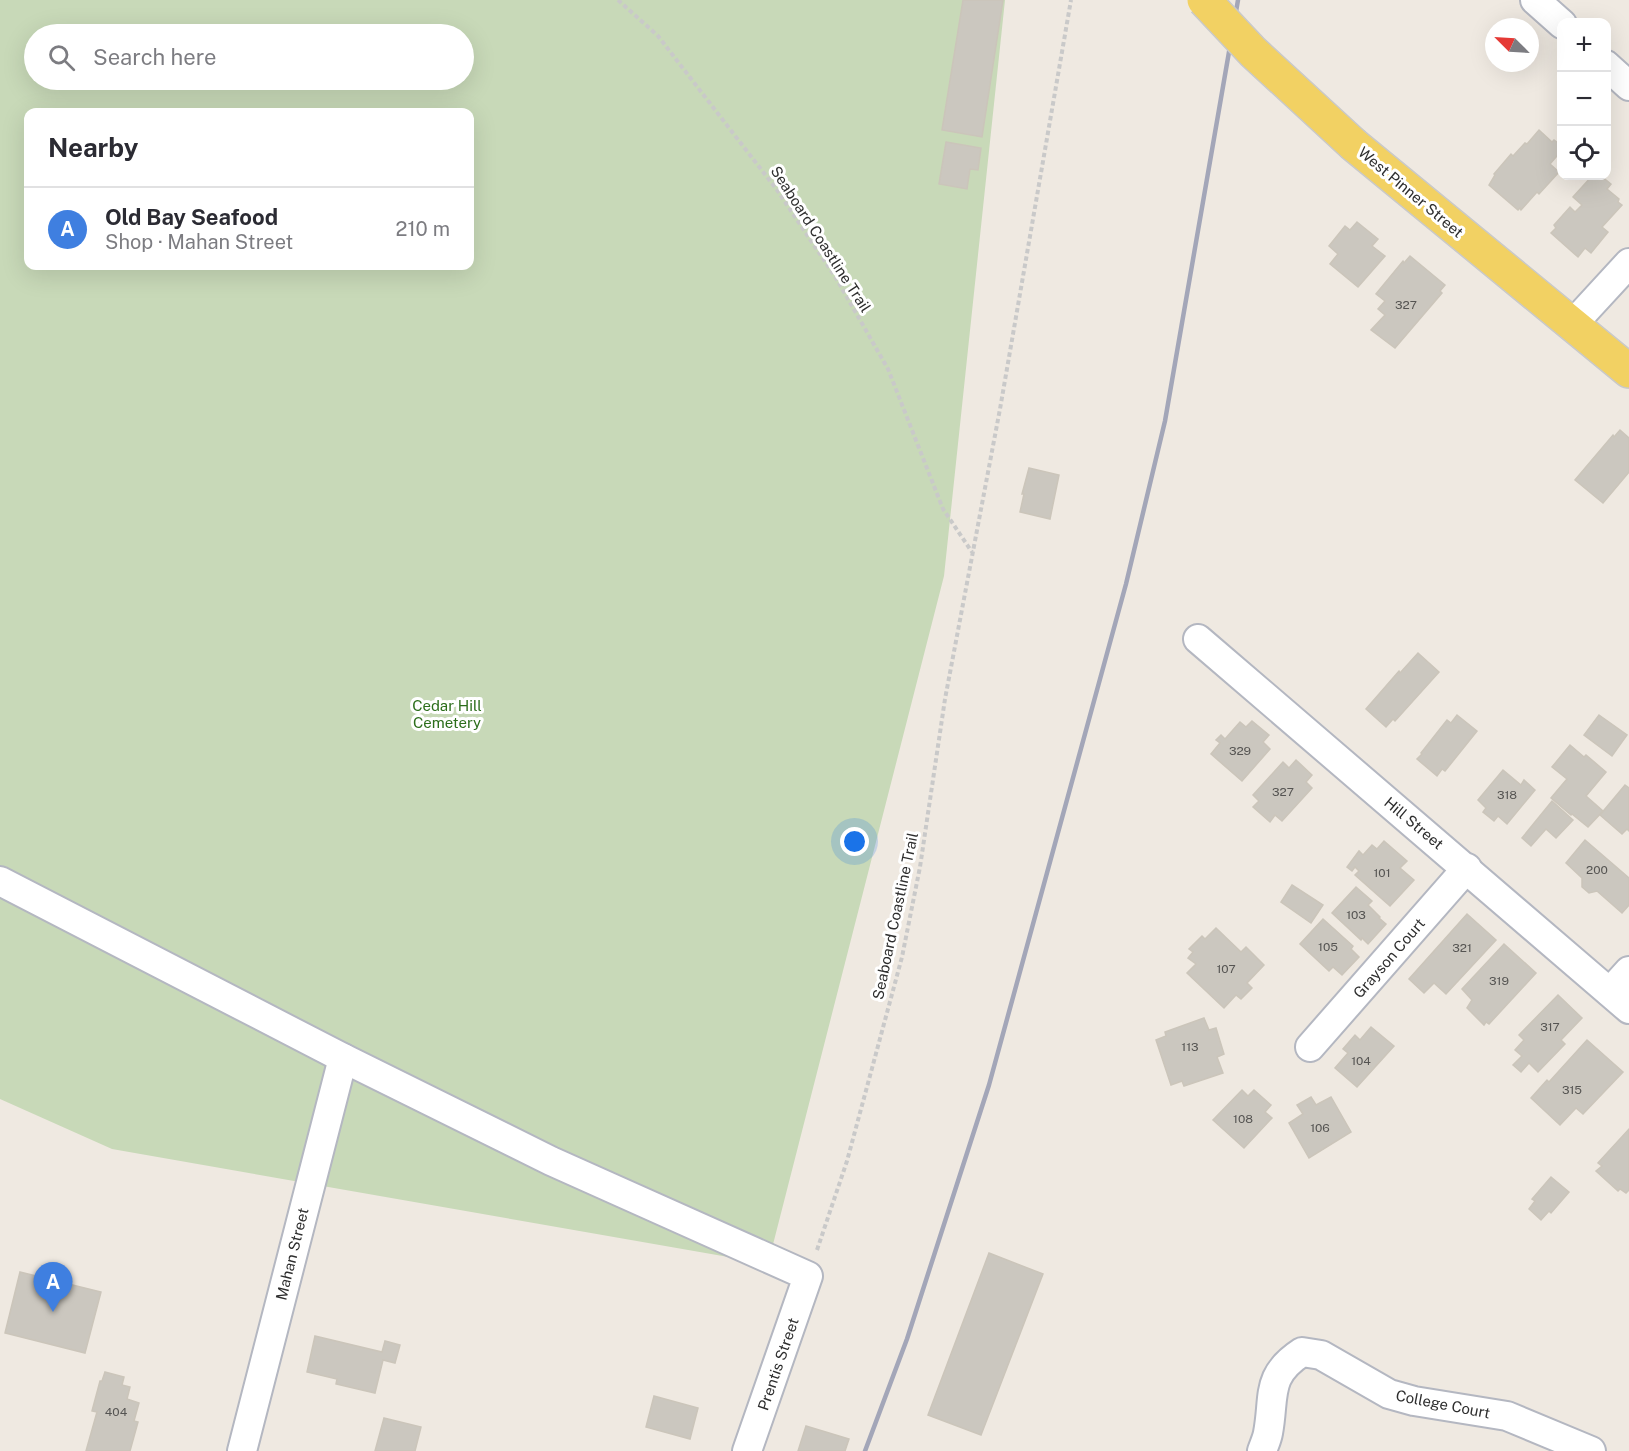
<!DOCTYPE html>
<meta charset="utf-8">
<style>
:root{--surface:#fff;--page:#f2f2f3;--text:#2b2b33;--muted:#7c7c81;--line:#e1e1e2;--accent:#0f766e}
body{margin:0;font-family:"Public Sans",sans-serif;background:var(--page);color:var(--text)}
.controls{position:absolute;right:18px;top:18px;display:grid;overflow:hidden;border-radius:12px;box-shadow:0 6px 24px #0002}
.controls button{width:54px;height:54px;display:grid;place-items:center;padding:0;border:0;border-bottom:2px solid var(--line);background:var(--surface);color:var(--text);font:30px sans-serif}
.compass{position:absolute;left:1485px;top:18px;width:54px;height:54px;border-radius:50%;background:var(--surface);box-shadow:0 6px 24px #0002;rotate:294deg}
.you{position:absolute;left:855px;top:842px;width:21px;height:21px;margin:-15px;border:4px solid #fff;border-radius:50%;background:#1a73e8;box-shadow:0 0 0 9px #1a73e833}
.badge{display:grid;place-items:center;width:39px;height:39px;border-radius:50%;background:var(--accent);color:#fff;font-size:20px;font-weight:700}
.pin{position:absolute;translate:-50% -50px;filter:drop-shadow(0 2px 3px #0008)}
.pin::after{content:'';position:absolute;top:32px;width:21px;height:18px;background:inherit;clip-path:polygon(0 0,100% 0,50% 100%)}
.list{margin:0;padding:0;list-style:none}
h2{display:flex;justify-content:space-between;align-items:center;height:78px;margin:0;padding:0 24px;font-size:26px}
h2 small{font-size:20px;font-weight:400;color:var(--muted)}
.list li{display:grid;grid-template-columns:39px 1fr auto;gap:18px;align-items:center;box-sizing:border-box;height:84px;padding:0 24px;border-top:2px solid var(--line)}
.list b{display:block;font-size:22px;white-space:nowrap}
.list p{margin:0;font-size:20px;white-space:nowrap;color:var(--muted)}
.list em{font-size:20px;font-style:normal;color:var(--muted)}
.icon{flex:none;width:33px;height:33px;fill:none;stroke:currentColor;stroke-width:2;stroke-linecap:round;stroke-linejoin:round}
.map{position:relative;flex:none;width:1629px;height:1451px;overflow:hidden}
.search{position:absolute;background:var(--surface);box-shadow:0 6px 24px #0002;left:24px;top:24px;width:450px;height:66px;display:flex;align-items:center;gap:15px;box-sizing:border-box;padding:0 21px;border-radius:33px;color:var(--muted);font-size:22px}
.panel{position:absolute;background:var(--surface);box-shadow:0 6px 24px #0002;left:24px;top:108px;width:450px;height:162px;border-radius:12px}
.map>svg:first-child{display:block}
.cemetery{fill:#c8d9b8;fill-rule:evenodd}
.building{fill:#cbc7bf;stroke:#cbc5ba;stroke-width:1.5}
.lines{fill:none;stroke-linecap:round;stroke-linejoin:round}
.minor-casing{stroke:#b4b7c1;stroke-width:32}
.major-casing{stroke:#c9c9c9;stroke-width:36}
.path{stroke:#c9c9c9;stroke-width:4;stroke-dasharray:4.5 3;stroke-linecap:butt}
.minor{stroke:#fff;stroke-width:28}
.major{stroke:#f2d163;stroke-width:33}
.rail{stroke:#a3a6b8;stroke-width:4.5}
.major-bridge-casing{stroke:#c9c9c9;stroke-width:36;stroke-linecap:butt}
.major-bridge{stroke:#f2d163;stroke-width:33}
.labels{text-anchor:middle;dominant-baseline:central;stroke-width:6;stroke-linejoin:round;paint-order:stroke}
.number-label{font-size:12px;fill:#555452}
.street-label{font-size:15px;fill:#2e2e2e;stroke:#fff}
.park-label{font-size:15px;fill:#2c6e1b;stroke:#fff}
</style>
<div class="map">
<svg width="1629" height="1451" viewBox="0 0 1629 1451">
<rect width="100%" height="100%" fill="#efe9e1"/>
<path class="cemetery" d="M 0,0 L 1005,0 L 944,576 L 768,1264 L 112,1149 L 0,1099 ZM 34,34 L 464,34 L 464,80 L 34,80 ZM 28,112 L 470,112 L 470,266 L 28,266 Z"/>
<g class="building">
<path d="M 963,0 L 1003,0 L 982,137 L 942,130 Z"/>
<path d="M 1539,130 L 1552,142 L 1554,140 L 1562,146 L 1560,148 L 1562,150 L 1550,164 L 1559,172 L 1539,194 L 1537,192 L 1521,210 L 1520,208 L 1518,210 L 1489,185 L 1495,175 L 1494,174 L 1511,154 L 1513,156 L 1525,143 L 1527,144 Z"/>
<path d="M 946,142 L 981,148 L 978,170 L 970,169 L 967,189 L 939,184 Z"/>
<path d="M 1592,176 L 1601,176 L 1611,184 L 1607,189 L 1619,199 L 1618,202 L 1622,205 L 1602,227 L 1608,232 L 1591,253 L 1585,248 L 1578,257 L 1551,233 L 1556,228 L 1554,225 L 1570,207 L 1575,212 L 1582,205 L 1573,197 Z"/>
<path d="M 1357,222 L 1378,239 L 1372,246 L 1385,256 L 1358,287 L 1330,264 L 1338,254 L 1329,246 L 1345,226 L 1350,230 Z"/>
<path d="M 1410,256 L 1445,285 L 1440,291 L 1442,293 L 1395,348 L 1371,330 L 1385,315 L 1378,309 L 1385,301 L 1376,294 L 1403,261 L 1404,263 Z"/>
<path d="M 1620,430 L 1629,438 L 1629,472 L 1603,503 L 1575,480 L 1613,435 L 1614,437 Z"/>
<path d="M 1029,468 L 1059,475 L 1050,519 L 1020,512 L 1024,494 L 1022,494 Z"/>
<path d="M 1418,653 L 1439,672 L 1395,721 L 1393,719 L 1386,727 L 1366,709 L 1399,671 L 1400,673 Z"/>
<path d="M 1457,715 L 1477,731 L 1445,771 L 1442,769 L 1437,776 L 1417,759 L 1422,754 L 1421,753 L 1447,720 L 1451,723 Z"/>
<path d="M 1599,715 L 1627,735 L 1612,756 L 1584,735 Z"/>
<path d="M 1252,721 L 1269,735 L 1263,742 L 1270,749 L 1242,781 L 1211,754 L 1220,743 L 1216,740 L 1221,735 L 1225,739 L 1240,722 L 1246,727 Z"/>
<path d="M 1570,745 L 1584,757 L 1586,755 L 1606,772 L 1586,796 L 1603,811 L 1588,827 L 1572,814 L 1571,815 L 1551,798 L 1567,779 L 1552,767 Z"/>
<path d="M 1296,760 L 1312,775 L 1306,782 L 1312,788 L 1282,821 L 1275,815 L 1270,822 L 1253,807 L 1259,801 L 1253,795 L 1283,762 L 1289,768 Z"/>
<path d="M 1503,770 L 1521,785 L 1524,780 L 1535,790 L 1507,824 L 1498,816 L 1494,821 L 1483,812 L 1486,808 L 1478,800 Z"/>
<path d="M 1625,785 L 1629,788 L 1629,831 L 1627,829 L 1622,834 L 1600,815 Z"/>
<path d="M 1552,801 L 1573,820 L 1556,838 L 1546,829 L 1531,846 L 1522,838 Z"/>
<path d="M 1585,840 L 1629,878 L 1629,905 L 1622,913 L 1597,891 L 1589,893 L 1582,887 L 1582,878 L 1566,863 Z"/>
<path d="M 1384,841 L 1407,861 L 1400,868 L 1414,880 L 1390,906 L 1355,875 L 1359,871 L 1355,867 L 1352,871 L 1347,867 L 1359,851 L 1363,855 L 1372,845 L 1377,849 Z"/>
<path d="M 1292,885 L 1323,905 L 1311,923 L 1281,902 Z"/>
<path d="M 1356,887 L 1372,901 L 1368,905 L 1380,917 L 1379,918 L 1386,924 L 1368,944 L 1362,938 L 1361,940 L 1332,913 Z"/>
<path d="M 1467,914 L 1496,940 L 1446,994 L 1434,983 L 1424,993 L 1409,979 Z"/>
<path d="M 1323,919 L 1353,946 L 1351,949 L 1359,957 L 1342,975 L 1333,967 L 1329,971 L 1300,944 Z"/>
<path d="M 1216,928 L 1241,952 L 1246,947 L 1264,965 L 1247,983 L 1252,988 L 1241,999 L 1236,995 L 1224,1008 L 1187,973 L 1196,964 L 1188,958 L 1193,952 L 1189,949 L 1202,936 L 1205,939 Z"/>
<path d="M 1504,944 L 1536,973 L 1489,1024 L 1486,1022 L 1484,1025 L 1467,1008 L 1472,1000 L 1462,989 Z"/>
<path d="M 1558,995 L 1582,1018 L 1561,1040 L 1565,1044 L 1538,1072 L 1529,1063 L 1521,1072 L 1513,1065 L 1522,1056 L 1515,1050 L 1524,1040 L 1519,1035 Z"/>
<path d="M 1204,1018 L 1209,1030 L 1216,1028 L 1224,1054 L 1217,1057 L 1223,1073 L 1184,1086 L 1182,1081 L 1171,1085 L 1156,1040 L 1166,1036 L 1165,1032 Z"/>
<path d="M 1371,1027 L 1394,1046 L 1357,1087 L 1335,1068 L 1348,1053 L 1343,1049 L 1355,1035 L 1360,1040 Z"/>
<path d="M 1587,1040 L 1623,1072 L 1583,1114 L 1576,1108 L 1560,1125 L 1531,1098 L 1547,1080 L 1549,1082 Z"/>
<path d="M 1242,1090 L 1248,1096 L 1254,1090 L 1271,1105 L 1265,1112 L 1272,1118 L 1244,1148 L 1213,1120 Z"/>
<path d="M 1311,1097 L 1316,1105 L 1331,1097 L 1351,1132 L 1309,1158 L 1289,1123 L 1303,1114 L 1297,1105 Z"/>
<path d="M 1629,1129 L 1629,1190 L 1626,1193 L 1620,1189 L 1618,1191 L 1596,1171 L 1602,1166 L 1598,1163 Z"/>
<path d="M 1551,1177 L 1569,1192 L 1551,1213 L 1549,1211 L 1541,1220 L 1529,1209 L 1535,1201 L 1532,1199 Z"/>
<path d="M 989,1253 L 1043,1274 L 981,1435 L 928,1415 Z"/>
<path d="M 20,1272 L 101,1292 L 85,1353 L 5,1333 Z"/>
<path d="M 315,1336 L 382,1352 L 385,1341 L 400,1345 L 395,1363 L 383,1360 L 375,1393 L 336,1384 L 337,1379 L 307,1372 Z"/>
<path d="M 105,1372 L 124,1377 L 122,1385 L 130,1387 L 127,1399 L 139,1403 L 134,1421 L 138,1422 L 130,1451 L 86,1451 L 97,1412 L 92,1411 L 100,1381 L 102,1381 Z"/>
<path d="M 654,1396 L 698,1408 L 690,1439 L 646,1427 Z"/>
<path d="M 384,1418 L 421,1427 L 415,1451 L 375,1451 Z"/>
<path d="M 806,1426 L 849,1439 L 845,1451 L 798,1451 Z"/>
</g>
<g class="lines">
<defs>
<g id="minor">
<path d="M 1535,0 L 1562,24"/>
<path d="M 1606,65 L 1629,86"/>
<path d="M 1572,325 L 1629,263"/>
<path d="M 1198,639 L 1629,1009"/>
<path d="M 0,881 L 343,1058 L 551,1161 L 808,1276 L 747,1451"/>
<path d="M 1610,992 L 1629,971"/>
<path d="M 1310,1047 L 1467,868"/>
<path d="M 242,1451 L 343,1058"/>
<path d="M 1262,1451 C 1264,1445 1267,1439 1268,1433 C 1275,1396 1265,1376 1302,1352 L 1321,1355 L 1389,1394 L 1414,1401 L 1507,1416 L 1591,1451"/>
</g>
<path id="major" d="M 1354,145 L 1629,371"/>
</defs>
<use href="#minor" class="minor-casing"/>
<use href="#major" class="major-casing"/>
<g class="path">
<path d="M 618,0 L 658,36 L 777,190 L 836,278 L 888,369 L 943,509 L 972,552"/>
<path d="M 817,1250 L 847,1161 L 902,957 L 920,867 L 945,699 L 1000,409 L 1071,0"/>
</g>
<use href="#minor" class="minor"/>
<use href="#major" class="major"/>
<path class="rail" d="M 865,1451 L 907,1339 L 989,1085 L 1126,584 L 1165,421 L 1238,0"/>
<defs>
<path id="major-bridge" d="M 1204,0 L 1253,52 L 1354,145"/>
</defs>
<use href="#major-bridge" class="major-bridge-casing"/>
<use href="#major-bridge" class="major-bridge"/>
</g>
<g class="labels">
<g class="number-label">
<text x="1406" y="305">327</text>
<text x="1240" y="751">329</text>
<text x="1283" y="792">327</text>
<text x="1507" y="795">318</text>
<text x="1597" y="870">200</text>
<text x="1382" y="873">101</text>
<text x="1356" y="915">103</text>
<text x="1328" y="947">105</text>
<text x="1462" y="948">321</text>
<text x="1226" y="969">107</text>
<text x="1499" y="981">319</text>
<text x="1550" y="1027">317</text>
<text x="1190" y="1047">113</text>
<text x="1361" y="1061">104</text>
<text x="1572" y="1090">315</text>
<text x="1243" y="1119">108</text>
<text x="1320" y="1128">106</text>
<text x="116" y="1412">404</text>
</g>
<g class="street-label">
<text transform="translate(1411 192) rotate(40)">West Pinner Street</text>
<text transform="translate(821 239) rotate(57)">Seaboard Coastline Trail</text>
<text transform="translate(1414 823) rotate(40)">Hill Street</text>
<text transform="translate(895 916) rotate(-78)">Seaboard Coastline Trail</text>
<text transform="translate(1389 958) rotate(-49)">Grayson Court</text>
<text transform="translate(292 1254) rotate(-76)">Mahan Street</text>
<text transform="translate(778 1364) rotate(-71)">Prentis Street</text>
<text transform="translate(1443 1404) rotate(11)">College Court</text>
</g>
<g class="park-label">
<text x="447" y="705">Cedar Hill<tspan x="447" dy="17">Cemetery</tspan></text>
</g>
</g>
</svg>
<div class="controls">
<button>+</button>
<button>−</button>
<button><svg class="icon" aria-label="locate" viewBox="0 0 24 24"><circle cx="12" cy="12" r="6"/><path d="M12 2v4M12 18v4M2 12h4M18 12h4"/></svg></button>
</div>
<svg class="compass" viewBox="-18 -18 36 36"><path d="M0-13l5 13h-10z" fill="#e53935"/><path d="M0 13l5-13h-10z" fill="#7c7c81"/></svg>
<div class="you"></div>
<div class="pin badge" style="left:53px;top:1312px;background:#3f7fe0">A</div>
<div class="search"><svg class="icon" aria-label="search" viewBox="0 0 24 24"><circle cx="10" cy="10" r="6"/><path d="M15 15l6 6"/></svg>Search here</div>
<section class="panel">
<h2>Nearby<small></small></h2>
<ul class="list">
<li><span class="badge" style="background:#3f7fe0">A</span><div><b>Old Bay Seafood</b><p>Shop · Mahan Street</p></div><em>210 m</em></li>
</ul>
</section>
</div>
